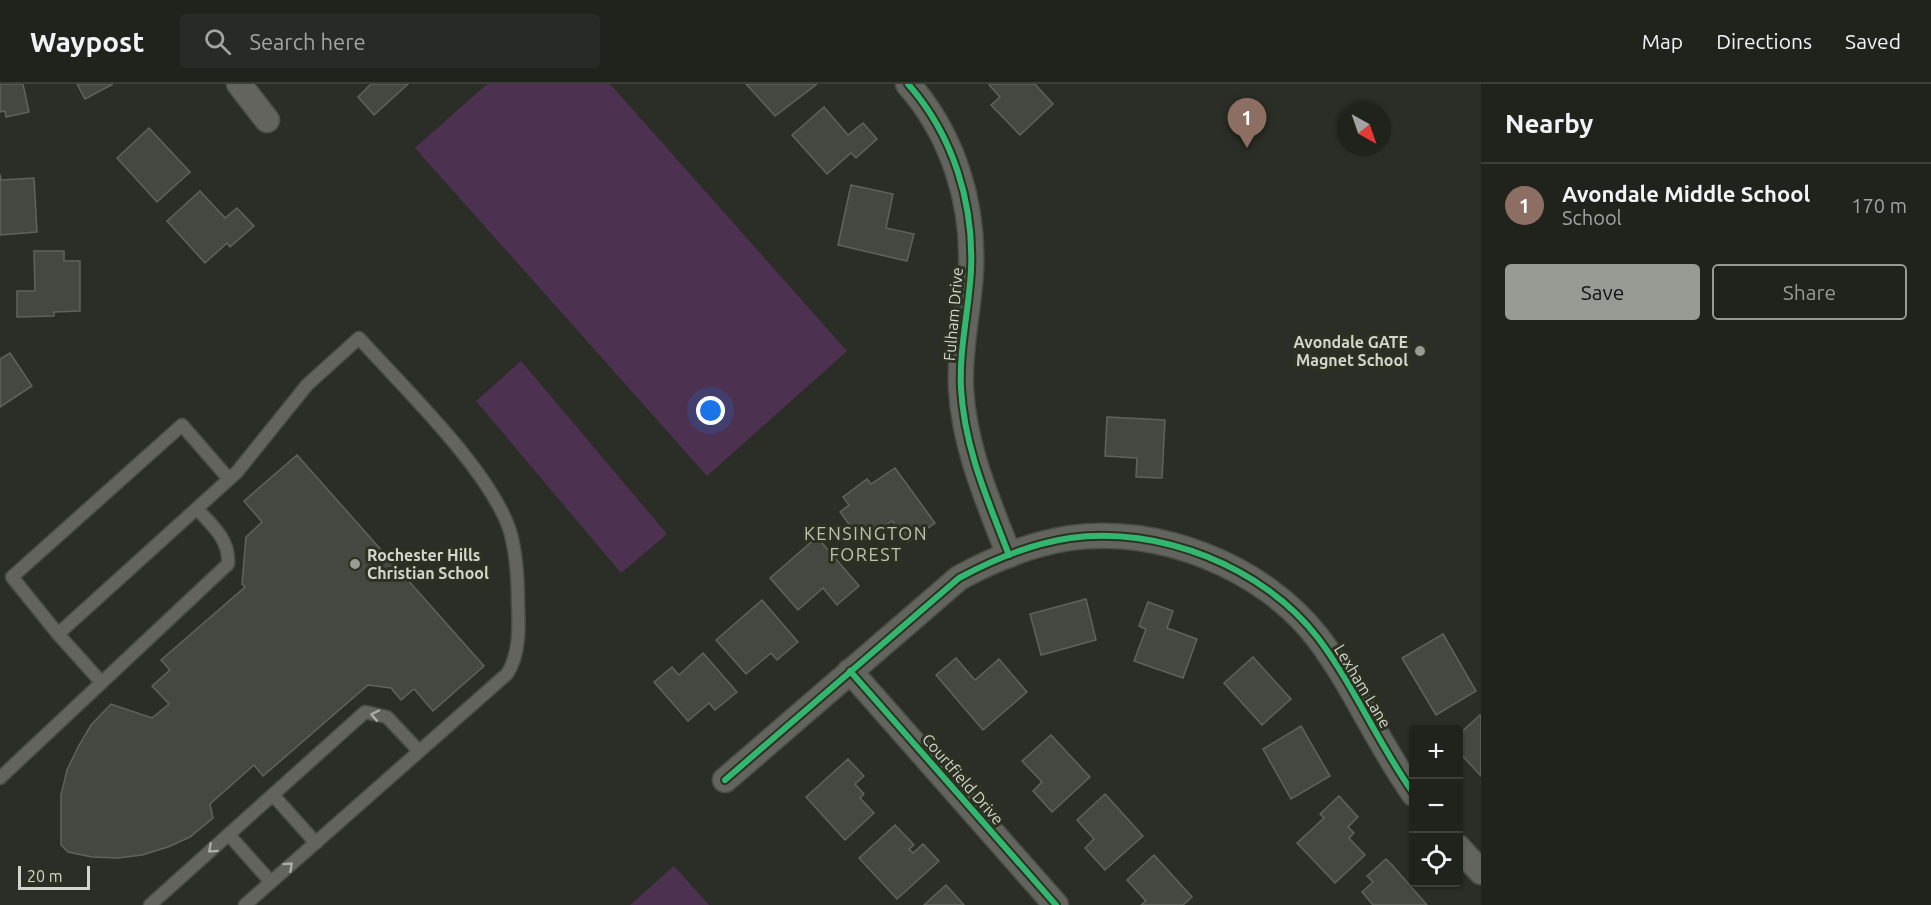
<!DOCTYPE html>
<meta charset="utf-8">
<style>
:root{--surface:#20221c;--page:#282a25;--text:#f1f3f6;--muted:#a2a4a3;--line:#3d3f3b;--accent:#989b93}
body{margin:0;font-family:Ubuntu,sans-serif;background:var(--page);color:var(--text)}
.controls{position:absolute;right:18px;bottom:18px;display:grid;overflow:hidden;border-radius:6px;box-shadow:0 2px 4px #0004}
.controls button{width:54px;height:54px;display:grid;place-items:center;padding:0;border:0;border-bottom:2px solid var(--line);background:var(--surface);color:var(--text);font:30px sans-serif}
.compass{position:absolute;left:1337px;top:18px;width:54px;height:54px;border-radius:50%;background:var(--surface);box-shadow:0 2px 4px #0004;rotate:140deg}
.scale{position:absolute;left:18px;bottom:15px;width:72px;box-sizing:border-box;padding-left:6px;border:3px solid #d3d6cd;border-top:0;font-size:16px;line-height:21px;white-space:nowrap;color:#d3d6cd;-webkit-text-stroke:4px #2c3122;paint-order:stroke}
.you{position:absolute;left:711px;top:327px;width:21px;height:21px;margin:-15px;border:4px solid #fff;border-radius:50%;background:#1a73e8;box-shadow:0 0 0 9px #1a73e833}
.badge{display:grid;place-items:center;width:39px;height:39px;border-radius:50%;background:var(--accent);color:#fff;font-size:20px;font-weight:700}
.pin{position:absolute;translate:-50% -50px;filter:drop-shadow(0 2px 3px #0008)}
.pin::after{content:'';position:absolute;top:32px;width:21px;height:18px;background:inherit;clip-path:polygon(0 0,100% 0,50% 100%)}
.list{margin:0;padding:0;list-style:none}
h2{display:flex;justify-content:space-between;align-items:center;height:78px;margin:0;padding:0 24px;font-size:26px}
h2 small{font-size:20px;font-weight:400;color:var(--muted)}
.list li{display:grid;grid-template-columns:39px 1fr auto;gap:18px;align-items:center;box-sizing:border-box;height:84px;padding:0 24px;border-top:2px solid var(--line)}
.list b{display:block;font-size:22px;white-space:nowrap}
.list p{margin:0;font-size:20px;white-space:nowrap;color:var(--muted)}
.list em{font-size:20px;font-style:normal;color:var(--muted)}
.actions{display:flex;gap:12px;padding:18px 24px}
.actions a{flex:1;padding:14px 0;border:2px solid var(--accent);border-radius:6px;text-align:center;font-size:21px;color:var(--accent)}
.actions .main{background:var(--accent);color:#111}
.icon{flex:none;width:33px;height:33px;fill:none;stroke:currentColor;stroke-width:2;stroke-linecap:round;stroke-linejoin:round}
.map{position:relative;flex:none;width:1481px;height:821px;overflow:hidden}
header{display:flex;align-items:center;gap:36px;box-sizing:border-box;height:84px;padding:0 30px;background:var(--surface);border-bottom:2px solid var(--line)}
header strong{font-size:28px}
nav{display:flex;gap:33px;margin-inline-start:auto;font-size:21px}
.search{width:420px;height:54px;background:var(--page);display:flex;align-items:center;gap:15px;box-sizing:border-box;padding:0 21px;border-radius:6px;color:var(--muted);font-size:22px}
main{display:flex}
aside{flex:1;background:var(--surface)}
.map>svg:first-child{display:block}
.green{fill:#4d3150}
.building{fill:#454840;stroke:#60625c;stroke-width:1.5}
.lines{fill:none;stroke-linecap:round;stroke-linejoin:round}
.lane-casing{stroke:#494c45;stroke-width:15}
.street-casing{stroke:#494c45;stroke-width:27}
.lane{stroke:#62645d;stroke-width:12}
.street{stroke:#62645d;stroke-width:24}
.cycleway-casing{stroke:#2c3122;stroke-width:10}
.cycleway{stroke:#33b770;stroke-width:6}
.oneway{stroke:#abaea6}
.poi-dot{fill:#989b93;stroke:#2c3122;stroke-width:2}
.labels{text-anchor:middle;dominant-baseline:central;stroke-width:6;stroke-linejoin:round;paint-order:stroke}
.street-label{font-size:16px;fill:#d3d6cd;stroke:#2c3122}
.poi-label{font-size:16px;font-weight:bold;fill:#d3d6cd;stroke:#2c3122;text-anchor:end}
.neighbourhood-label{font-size:18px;letter-spacing:1.5px;fill:#bdc3b1;stroke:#2c3122}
</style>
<header>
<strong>Waypost</strong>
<div class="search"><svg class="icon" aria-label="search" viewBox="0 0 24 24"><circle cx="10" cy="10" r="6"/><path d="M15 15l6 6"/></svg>Search here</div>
<nav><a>Map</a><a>Directions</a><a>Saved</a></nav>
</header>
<main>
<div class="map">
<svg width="1481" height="821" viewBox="0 0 1481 821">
<rect width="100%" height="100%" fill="#2b2e26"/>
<g class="green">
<path d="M 487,0 L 610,0 L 847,267 L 707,392 L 415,64 Z"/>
<path d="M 521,277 L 667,450 L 621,489 L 476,317 Z"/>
<path d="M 674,782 L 709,821 L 630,821 Z"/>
</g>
<g class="building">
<path d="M 0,0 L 23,0 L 29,28 L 6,33 L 5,27 L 0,28 Z"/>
<path d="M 77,0 L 113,0 L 85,15 Z"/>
<path d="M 371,0 L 408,0 L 374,31 L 358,13 Z"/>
<path d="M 746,0 L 817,0 L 775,32 Z"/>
<path d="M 990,0 L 1035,0 L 1053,20 L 1020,51 L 991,21 L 1000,13 L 989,1 Z"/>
<path d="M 824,23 L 848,51 L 863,39 L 877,55 L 856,74 L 851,69 L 827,90 L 792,51 Z"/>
<path d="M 149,44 L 190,88 L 157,118 L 117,74 Z"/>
<path d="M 0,90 L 1,96 L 34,94 L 37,148 L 0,151 Z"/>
<path d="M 851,101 L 893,110 L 886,144 L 914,150 L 907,177 L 838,161 Z"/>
<path d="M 200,107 L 225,134 L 237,124 L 254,142 L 230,163 L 227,159 L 205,179 L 167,137 Z"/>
<path d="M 34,167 L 64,167 L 64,177 L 80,177 L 80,227 L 54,228 L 54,232 L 17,233 L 17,207 L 35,207 Z"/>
<path d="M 10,269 L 32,302 L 0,323 L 0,275 Z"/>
<path d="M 1107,333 L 1165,336 L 1162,394 L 1136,393 L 1137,374 L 1105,372 Z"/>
<path d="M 297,371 L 484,582 L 433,627 L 414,605 L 401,616 L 391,604 L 368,601 L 263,692 L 254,681 L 210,720 L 213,734 L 190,753 L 168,763 L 142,771 L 118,774 L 92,773 L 68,768 L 61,761 L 61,711 L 67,686 L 78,663 L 91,641 L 111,620 L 152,634 L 169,620 L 152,602 L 170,586 L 161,576 L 245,503 L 242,500 L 246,453 L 262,438 L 244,417 Z"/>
<path d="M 895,384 L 935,439 L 908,458 L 892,437 L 862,458 L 840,428 L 849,421 L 843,413 L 867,395 L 871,400 Z"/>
<path d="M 817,453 L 859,502 L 837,521 L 823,504 L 798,526 L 770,494 Z"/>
<path d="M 1086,515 L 1096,556 L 1041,571 L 1030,530 Z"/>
<path d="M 762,516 L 798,558 L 777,576 L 771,569 L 746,590 L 716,556 Z"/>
<path d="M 1148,518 L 1173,527 L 1167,544 L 1197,555 L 1183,594 L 1134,577 L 1146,545 L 1139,542 Z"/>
<path d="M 1443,550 L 1476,607 L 1436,631 L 1402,574 Z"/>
<path d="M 703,569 L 737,608 L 715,626 L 709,619 L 688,637 L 654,598 L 672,583 L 679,591 Z"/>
<path d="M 1253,573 L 1291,615 L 1262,641 L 1224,599 Z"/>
<path d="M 956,574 L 975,596 L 999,575 L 1027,608 L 983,646 L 936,591 Z"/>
<path d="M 1480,631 L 1481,632 L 1481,692 L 1458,667 L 1458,651 Z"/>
<path d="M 1301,642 L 1330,692 L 1291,715 L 1263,665 Z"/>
<path d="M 1051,651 L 1090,693 L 1052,728 L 1033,707 L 1042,698 L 1022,677 Z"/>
<path d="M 848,675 L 864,692 L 855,700 L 864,710 L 860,714 L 874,729 L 845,756 L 806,713 Z"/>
<path d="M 1105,710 L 1143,752 L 1105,786 L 1085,764 L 1094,755 L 1077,736 Z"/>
<path d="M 1339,712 L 1358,733 L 1348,743 L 1354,749 L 1349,754 L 1365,771 L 1335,799 L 1297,759 L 1324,734 L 1320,730 Z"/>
<path d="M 895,741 L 914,761 L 909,765 L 913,769 L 923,760 L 939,777 L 897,815 L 859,774 Z"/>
<path d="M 1154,771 L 1192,813 L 1183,821 L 1141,821 L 1146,817 L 1127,796 Z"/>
<path d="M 1386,775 L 1392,781 L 1427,821 L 1373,821 L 1362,808 L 1373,798 L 1367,792 Z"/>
<path d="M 946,801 L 964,821 L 924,821 Z"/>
</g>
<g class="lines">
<defs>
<g id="lane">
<path d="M 58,550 L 12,493 L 182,341 L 229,395"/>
<path d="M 101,598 L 58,550 L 237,388 L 307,301 L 359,254 C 403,303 490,386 510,447 C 517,471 518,495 518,520 C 519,543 520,570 507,590 L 245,821"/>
<path d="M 0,694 L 228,480 C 230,456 212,441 197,425"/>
<path d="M 273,711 L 316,759"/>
<path d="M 229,751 L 271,798"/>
<path d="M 150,821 L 365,628 L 387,633 L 419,667"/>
</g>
<g id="street">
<path d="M 239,0 L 267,36"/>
<path d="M 908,0 C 953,51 974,119 971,186 C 969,226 959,265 961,304 C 964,363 988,417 1009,471"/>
<path d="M 850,587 L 1056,821"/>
<path d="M 725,696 L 959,494 C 994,475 1030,460 1070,454 C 1158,441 1264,483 1318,554 C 1355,603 1378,660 1414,710"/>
<path d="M 1458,763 L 1481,788"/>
</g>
</defs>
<use href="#lane" class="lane-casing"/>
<use href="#street" class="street-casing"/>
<use href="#lane" class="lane"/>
<use href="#street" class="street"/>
<defs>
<g id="cycleway">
<path d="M 908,0 C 953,51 974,119 971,186 C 969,226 959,265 961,304 C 964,363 988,417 1009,471"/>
<path d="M 850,587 L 1056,821"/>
<path d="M 725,696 L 959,494 C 994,475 1030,460 1070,454 C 1158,441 1264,483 1318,554 C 1355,603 1378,660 1414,710"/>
</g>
</defs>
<use href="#cycleway" class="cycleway-casing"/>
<use href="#cycleway" class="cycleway"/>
</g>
<defs><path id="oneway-chevron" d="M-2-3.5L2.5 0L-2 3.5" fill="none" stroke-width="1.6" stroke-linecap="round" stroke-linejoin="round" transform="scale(1.5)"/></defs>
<g class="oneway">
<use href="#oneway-chevron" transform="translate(375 631) rotate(-168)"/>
<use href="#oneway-chevron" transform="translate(212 765) rotate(138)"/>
<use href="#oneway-chevron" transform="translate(289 782) rotate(-42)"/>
</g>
<g class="poi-dot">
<circle cx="1420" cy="267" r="6"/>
<circle cx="355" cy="480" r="6"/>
</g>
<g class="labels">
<g class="street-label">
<text transform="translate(953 230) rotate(-85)">Fulham Drive</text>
<text transform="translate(1363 602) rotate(59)">Lexham Lane</text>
<text transform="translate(963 695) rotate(49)">Courtfield Drive</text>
</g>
<g class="poi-label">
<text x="1408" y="258">Avondale GATE<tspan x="1408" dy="18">Magnet School</tspan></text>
<text x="367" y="471" text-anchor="start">Rochester Hills<tspan x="367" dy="18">Christian School</tspan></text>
</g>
<g class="neighbourhood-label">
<text x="866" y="449">KENSINGTON<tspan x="866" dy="21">FOREST</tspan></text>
</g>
</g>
</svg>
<div class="controls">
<button>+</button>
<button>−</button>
<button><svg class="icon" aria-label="locate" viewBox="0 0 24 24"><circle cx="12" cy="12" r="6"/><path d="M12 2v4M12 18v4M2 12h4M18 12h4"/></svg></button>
</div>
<svg class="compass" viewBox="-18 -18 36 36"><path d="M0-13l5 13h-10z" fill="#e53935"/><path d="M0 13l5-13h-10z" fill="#a2a4a3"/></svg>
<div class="scale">20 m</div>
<div class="you"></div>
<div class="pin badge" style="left:1247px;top:64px;background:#8d6e63">1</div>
</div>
<aside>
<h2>Nearby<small></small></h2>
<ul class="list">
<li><span class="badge" style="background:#8d6e63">1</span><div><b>Avondale Middle School</b><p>School</p></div><em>170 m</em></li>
</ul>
<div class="actions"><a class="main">Save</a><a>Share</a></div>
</aside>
</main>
